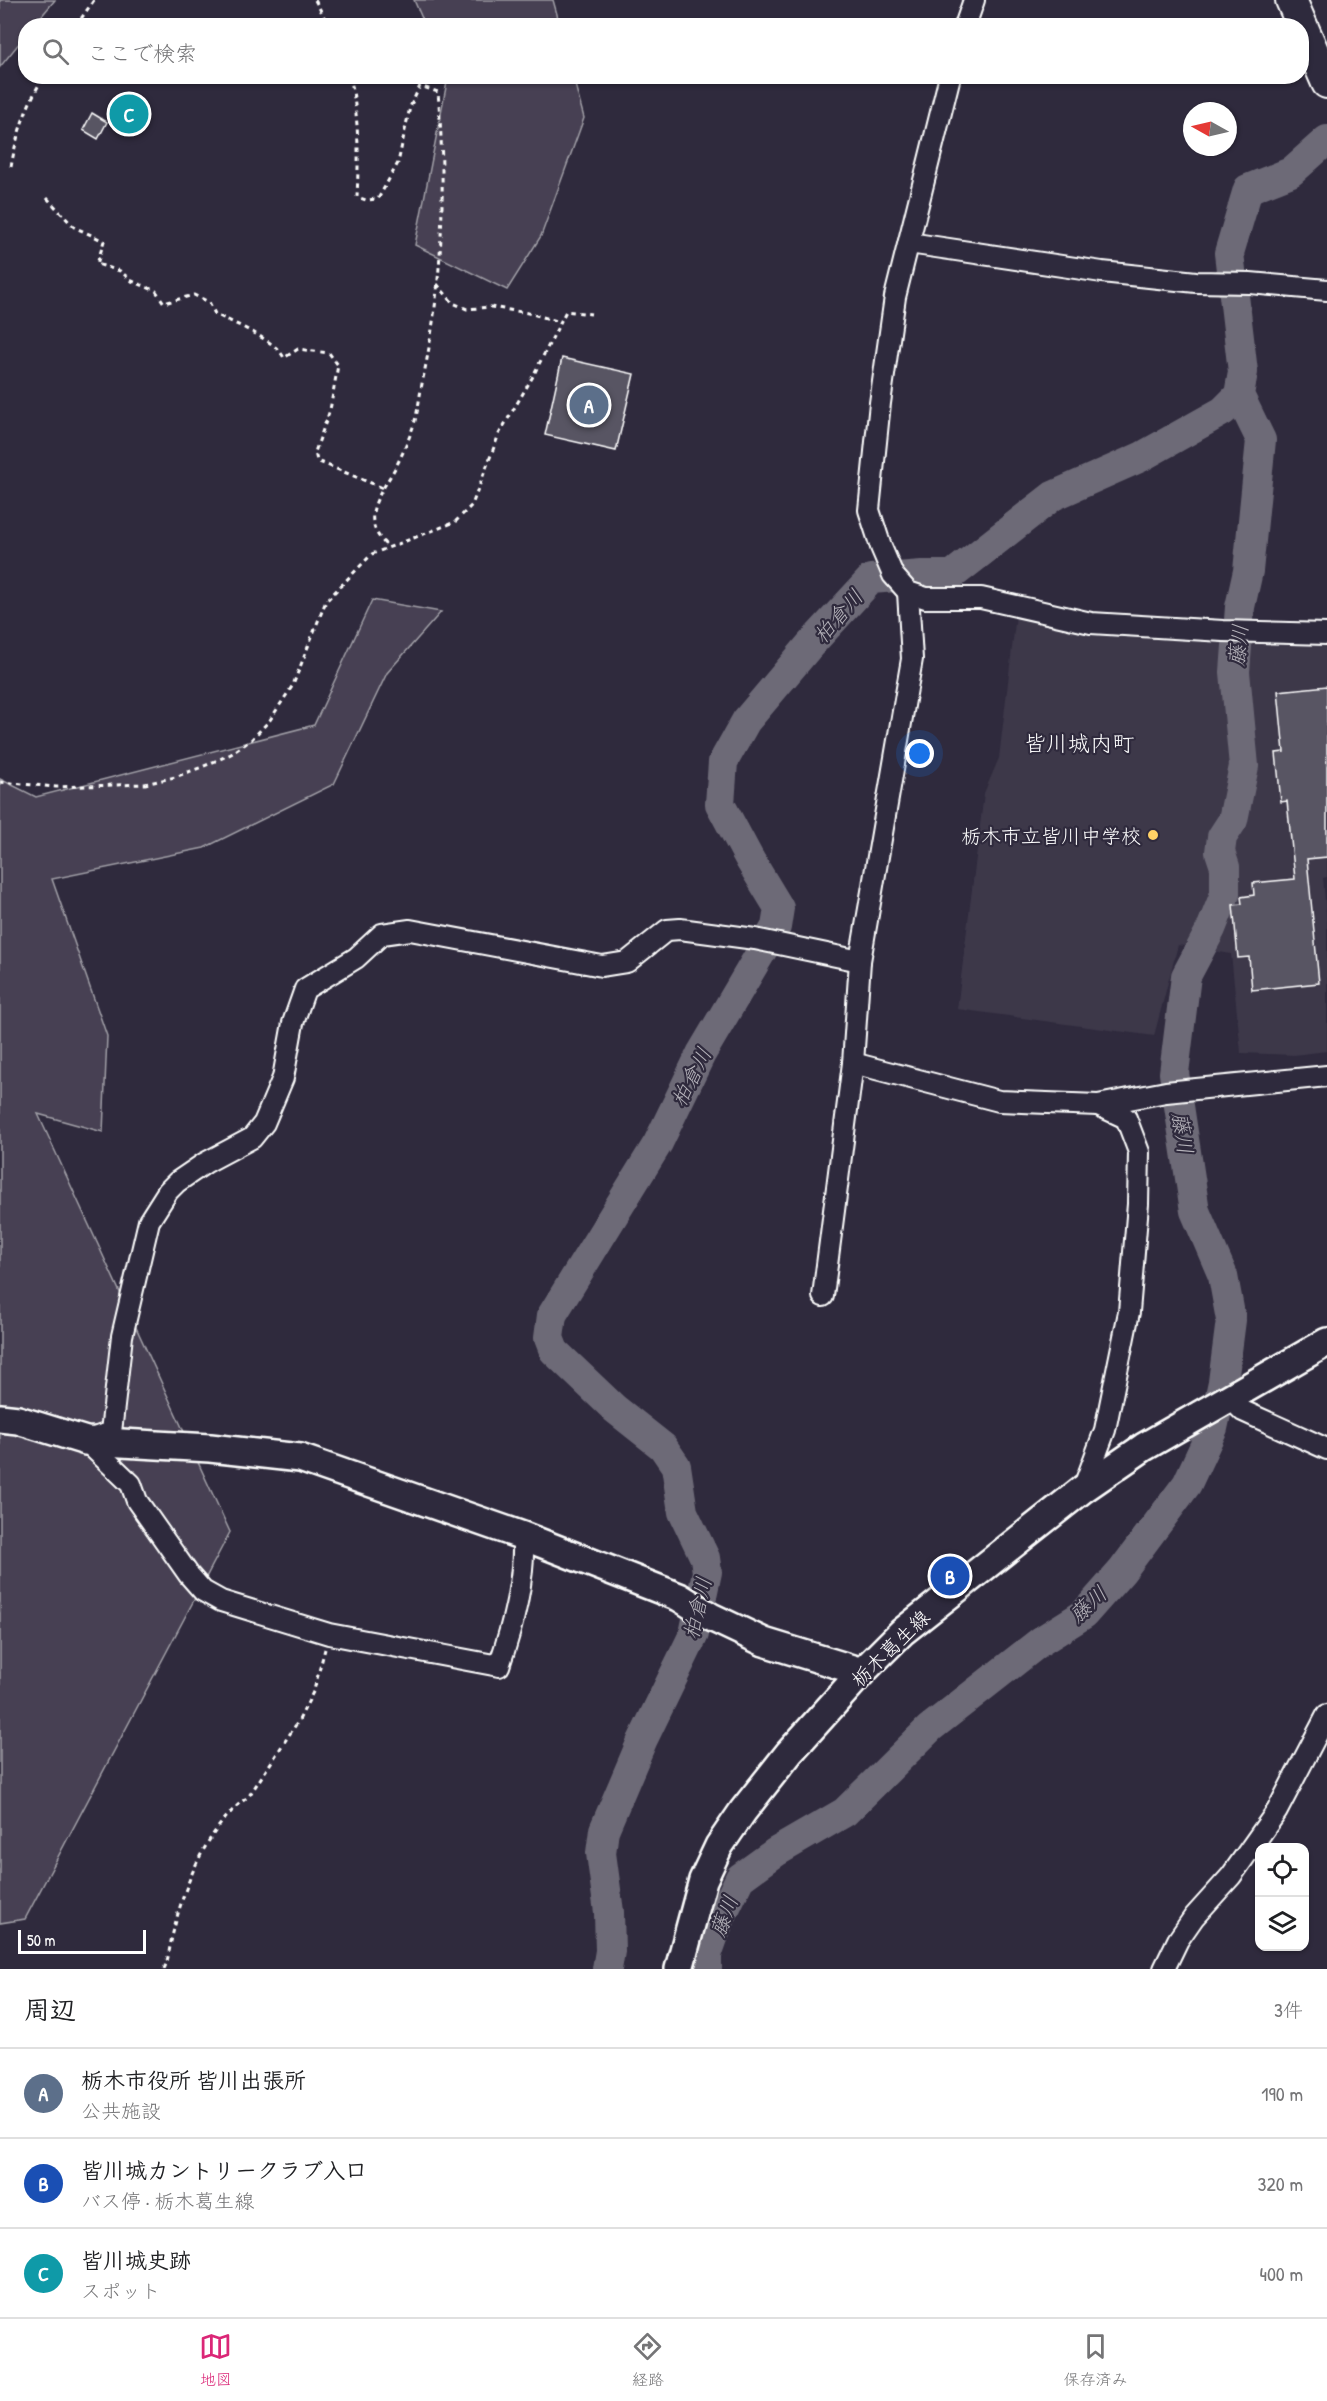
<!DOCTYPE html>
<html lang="ja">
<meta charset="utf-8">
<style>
:root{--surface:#fff;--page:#f2f2f2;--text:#202124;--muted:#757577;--line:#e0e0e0;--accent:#db2777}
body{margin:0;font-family:"Patrick Hand","Klee One",sans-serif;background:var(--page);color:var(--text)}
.controls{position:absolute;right:18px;bottom:18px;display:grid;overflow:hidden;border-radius:12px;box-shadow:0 2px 4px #0004}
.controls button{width:54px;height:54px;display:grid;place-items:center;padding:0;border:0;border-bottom:2px solid var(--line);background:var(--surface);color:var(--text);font:30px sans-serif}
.compass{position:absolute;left:1183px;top:102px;width:54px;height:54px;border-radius:50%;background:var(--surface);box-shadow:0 2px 4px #0004;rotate:278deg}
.scale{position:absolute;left:18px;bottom:15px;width:128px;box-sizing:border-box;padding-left:6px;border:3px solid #fff;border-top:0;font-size:16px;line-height:21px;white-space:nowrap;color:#fff;-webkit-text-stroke:4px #2f2a3d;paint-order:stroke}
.you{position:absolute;left:920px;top:754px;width:21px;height:21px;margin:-15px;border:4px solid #fff;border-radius:50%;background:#1a73e8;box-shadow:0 0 0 9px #1a73e833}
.badge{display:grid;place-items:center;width:39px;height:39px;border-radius:50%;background:var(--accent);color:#fff;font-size:20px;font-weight:700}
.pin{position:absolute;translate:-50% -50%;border:3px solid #fff;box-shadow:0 2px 6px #0006}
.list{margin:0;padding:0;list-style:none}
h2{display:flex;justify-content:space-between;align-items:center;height:78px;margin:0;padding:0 24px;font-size:26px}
h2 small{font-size:20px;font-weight:400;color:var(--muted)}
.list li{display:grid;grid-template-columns:39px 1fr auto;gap:18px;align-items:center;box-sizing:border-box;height:90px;padding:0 24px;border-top:2px solid var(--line)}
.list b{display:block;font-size:22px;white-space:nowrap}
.list p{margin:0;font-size:20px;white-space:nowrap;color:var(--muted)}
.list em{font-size:20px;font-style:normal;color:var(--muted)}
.icon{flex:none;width:33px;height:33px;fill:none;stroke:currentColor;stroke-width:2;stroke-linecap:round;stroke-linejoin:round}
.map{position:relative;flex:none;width:1327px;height:1969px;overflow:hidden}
.search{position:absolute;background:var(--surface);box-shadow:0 2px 4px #0004;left:18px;right:18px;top:18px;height:66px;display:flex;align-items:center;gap:15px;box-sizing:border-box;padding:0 21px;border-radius:24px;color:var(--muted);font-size:22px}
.sheet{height:348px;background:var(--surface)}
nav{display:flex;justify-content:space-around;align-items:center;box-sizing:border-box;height:84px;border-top:2px solid var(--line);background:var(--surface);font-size:16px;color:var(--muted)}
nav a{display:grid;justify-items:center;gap:3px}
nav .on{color:var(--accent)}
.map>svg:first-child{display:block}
.built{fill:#3c3749}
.green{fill:#464152;stroke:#a2a0a8;stroke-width:1.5}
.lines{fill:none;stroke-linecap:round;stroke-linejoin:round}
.river{stroke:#6d6a77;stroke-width:30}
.building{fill:#595564;stroke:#fff;stroke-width:1.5}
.street-casing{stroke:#fff;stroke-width:24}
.secondary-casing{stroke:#fff;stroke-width:32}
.primary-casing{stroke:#fff;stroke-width:34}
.path{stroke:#fff;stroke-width:3;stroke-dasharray:4.5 4.5;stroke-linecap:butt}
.street{stroke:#2f2a3d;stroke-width:20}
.secondary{stroke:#2f2a3d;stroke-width:27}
.primary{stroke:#2f2a3d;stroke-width:30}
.poi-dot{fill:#ffd166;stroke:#2f2a3d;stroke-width:2}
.labels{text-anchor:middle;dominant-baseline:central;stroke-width:4.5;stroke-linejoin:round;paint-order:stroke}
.poi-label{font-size:20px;fill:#fff;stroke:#2f2a3d;text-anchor:end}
.street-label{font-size:20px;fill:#fff;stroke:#2f2a3d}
.water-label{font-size:21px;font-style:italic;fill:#b6b4bb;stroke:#2f2a3d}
.quarter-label{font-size:22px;fill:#fff;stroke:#2f2a3d}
</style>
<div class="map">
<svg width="1327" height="1969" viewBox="0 0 1327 1969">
<rect width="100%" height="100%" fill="#2f2a3d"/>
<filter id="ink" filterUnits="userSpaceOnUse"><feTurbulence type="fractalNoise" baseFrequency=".0167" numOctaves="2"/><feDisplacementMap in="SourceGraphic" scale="12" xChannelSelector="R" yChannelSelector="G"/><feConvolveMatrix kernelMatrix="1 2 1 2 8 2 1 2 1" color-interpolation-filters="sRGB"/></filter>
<g filter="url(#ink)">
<path class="built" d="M 1016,614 L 1327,641 L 1327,877 L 1323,878 L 1327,922 L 1327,1051 L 1294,1055 L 1241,1053 L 1231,954 L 1178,945 L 1154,1036 L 957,1009 L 984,793 L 999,758 Z"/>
<g class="green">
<path d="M 0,0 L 55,0 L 34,25 L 26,26 L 25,36 L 0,67 Z"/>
<path d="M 414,0 L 553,0 L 560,25 L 425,25 Z"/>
<path d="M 448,77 L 573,77 L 584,118 L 541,236 L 507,290 L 415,245 Z"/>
<path d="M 372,600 L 441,612 L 387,673 L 334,784 L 204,848 L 52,879 L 107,1036 L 103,1132 L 38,1114 L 230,1532 L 25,1919 L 0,1923 L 0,779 L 36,797 L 314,725 Z"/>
</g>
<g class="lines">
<g class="river">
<path d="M 607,1969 L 610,1951 L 609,1912 L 601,1853 L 604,1830 L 642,1741 L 694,1634 L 707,1572 L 705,1558 L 683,1512 L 676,1466 L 663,1447 L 615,1409 L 554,1351 L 549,1338 L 552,1315 L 658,1143 L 701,1054 L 776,927 L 779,908 L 750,860 L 720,804 L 723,762 L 746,721 L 810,645 L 871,579 L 922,575 L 952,575 L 1053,496 L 1141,457 L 1223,411 L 1239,395"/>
<path d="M 707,1969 L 707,1955 L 719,1921 L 740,1878 L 776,1852 L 845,1812 L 930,1728 L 1041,1641 L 1084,1614 L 1122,1571 L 1187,1484 L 1213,1428 L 1223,1382 L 1231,1320 L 1223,1276 L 1195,1211 L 1174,1073 L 1186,976 L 1211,929 L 1225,894 L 1225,867 L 1220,852 L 1222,837 L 1233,820 L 1244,766 L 1235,672 L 1240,607 L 1248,571 L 1261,440 L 1239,395 L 1243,372 L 1229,253 L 1248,189 L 1291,172 L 1327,140"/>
</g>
</g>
<g class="building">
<path d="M 92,113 L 107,122 L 98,139 L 83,130 Z"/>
<path d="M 562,358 L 634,374 L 616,451 L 545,435 Z"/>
<path d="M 1327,686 L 1327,857 L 1307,859 L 1319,983 L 1252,990 L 1249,957 L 1238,958 L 1233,905 L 1242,904 L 1241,897 L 1254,895 L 1253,883 L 1295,879 L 1287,801 L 1281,802 L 1276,753 L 1284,752 L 1278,691 Z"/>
</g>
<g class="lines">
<defs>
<g id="street">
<path d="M 965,26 L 974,0"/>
<path d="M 950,76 L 895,297 L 880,403 L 869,510 L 881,547 L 893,575 L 908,592 L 926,598 L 981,598 L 1091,623 L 1223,631 L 1327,634"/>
<path d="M 909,243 L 1102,272 L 1196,282 L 1250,283 L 1327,290"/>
<path d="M 853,1063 L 999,1101 L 1098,1105 L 1166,1092 L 1327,1076"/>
<path d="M 823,1296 L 853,1063 L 860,961 L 912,659 L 908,592"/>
<path d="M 1233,1396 L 1237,1405 L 1243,1411 L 1327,1449"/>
<path d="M 1083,1489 L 1105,1430 L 1129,1312 L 1138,1204 L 1139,1152 L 1126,1118 L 1098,1105"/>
<path d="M 523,1536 C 525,1580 513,1625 499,1666 L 329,1634 L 221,1601 L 203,1591 L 189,1575 L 137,1501 L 131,1484 L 86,1441 L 111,1432 L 122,1336 L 149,1221 L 168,1191 L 177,1182 L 205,1163 L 252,1138 L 264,1123 L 283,1078 L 293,1023 L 305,989 L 356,958 L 382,934 L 410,930 L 602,966 L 627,962 L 667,930 L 680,929 L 755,939 L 860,961"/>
<path d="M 1164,1969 L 1178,1940 L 1194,1917 L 1231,1876 L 1277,1811 L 1327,1715"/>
</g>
<g id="secondary">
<path d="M 0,1418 L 18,1420 L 86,1441 L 210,1448 L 300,1458 L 523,1536 L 679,1597 L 711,1617 L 764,1642 L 862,1672"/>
<path d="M 679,1969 L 703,1880 L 719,1846 L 743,1811 L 789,1753 L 862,1672 L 902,1632 L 1083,1489 L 1144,1447 L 1327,1342"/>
</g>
<path id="primary" d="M 1291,0 L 1327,83"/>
</defs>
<use href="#street" class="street-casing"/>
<use href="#secondary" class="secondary-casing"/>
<use href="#primary" class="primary-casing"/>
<g class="path">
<path d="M 315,0 L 329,26"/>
<path d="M 76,26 L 94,0"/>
<path d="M 350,76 C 359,117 359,156 357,197 L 366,200 L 378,199 L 398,163 L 410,107 L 420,86 L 438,92 C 446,186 443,282 424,374 C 420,391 419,408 414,424 C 409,439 402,456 394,470 C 378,498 359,518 387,546"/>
<path d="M 11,167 C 17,133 26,106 44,76"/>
<path d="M 47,198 L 74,227 L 104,241 L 97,264 L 120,271 L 132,281 L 156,291 L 164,303 L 194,295 L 209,302 L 215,314 C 233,323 276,340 284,358 L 298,349 L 329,353 L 338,365 L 330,410 L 315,452 L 317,461 L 383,488"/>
<path d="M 437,284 L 453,303 L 467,309 L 491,307 L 528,313 L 561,322"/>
<path d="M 0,782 L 56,787 L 145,784 L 175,777 L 202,767 L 231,754 L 251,740 L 270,720 L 293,685 L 326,601 L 372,554 L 455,522 L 472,505 L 499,434 L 532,378 L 566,311 L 591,314"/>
<path d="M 164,1969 C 169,1958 169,1949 172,1937 C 184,1885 205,1829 249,1796 L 299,1720 L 314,1690 L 325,1649"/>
</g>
<use href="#street" class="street"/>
<use href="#secondary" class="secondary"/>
<use href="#primary" class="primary"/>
</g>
</g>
<circle class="poi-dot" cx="1153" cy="835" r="6"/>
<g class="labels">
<g class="poi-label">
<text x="1141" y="835">栃木市立皆川中学校</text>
</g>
<g class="street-label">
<text transform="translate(890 1648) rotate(-44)">栃木葛生線</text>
</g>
<g class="water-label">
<text transform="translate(838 616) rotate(-49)">柏倉川</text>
<text transform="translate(1238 645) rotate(-84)">藤川</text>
<text transform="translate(691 1077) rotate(-63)">柏倉川</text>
<text transform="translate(1183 1133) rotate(81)">藤川</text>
<text transform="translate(1088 1604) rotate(-42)">藤川</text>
<text transform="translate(697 1608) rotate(-77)">柏倉川</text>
<text transform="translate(724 1916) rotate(-69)">藤川</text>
</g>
<g class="quarter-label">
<text x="1079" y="743">皆川城内町</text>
</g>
</g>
</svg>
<div class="controls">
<button><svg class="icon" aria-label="locate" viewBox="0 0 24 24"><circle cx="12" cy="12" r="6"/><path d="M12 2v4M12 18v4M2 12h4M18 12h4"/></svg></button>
<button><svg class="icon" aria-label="layers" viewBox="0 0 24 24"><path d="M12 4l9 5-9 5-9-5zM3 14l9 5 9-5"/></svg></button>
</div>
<svg class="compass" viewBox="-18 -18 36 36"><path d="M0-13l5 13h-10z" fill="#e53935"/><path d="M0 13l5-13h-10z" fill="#757577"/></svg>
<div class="scale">50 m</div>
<div class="you"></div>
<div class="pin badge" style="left:589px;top:405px;background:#5c6f8a">A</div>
<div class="pin badge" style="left:950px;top:1576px;background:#1a4fb4">B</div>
<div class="pin badge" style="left:129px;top:114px;background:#0f9aa8">C</div>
<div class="search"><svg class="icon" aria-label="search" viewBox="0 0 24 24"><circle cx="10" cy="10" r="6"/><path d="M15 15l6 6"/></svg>ここで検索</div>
</div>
<section class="sheet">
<h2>周辺<small>3件</small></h2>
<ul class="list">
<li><span class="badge" style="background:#5c6f8a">A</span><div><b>栃木市役所 皆川出張所</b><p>公共施設</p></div><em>190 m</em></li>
<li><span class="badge" style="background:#1a4fb4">B</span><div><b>皆川城カントリークラブ入口</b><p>バス停 · 栃木葛生線</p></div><em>320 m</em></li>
<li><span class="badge" style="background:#0f9aa8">C</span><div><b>皆川城史跡</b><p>スポット</p></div><em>400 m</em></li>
</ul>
</section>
<nav>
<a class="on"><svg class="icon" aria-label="map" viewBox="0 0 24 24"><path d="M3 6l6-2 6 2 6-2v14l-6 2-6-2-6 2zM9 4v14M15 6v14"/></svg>地図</a>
<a><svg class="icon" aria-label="directions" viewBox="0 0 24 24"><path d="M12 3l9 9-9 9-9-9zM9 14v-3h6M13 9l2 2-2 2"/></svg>経路</a>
<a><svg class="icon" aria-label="saved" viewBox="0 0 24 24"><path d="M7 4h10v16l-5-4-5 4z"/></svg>保存済み</a>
</nav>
